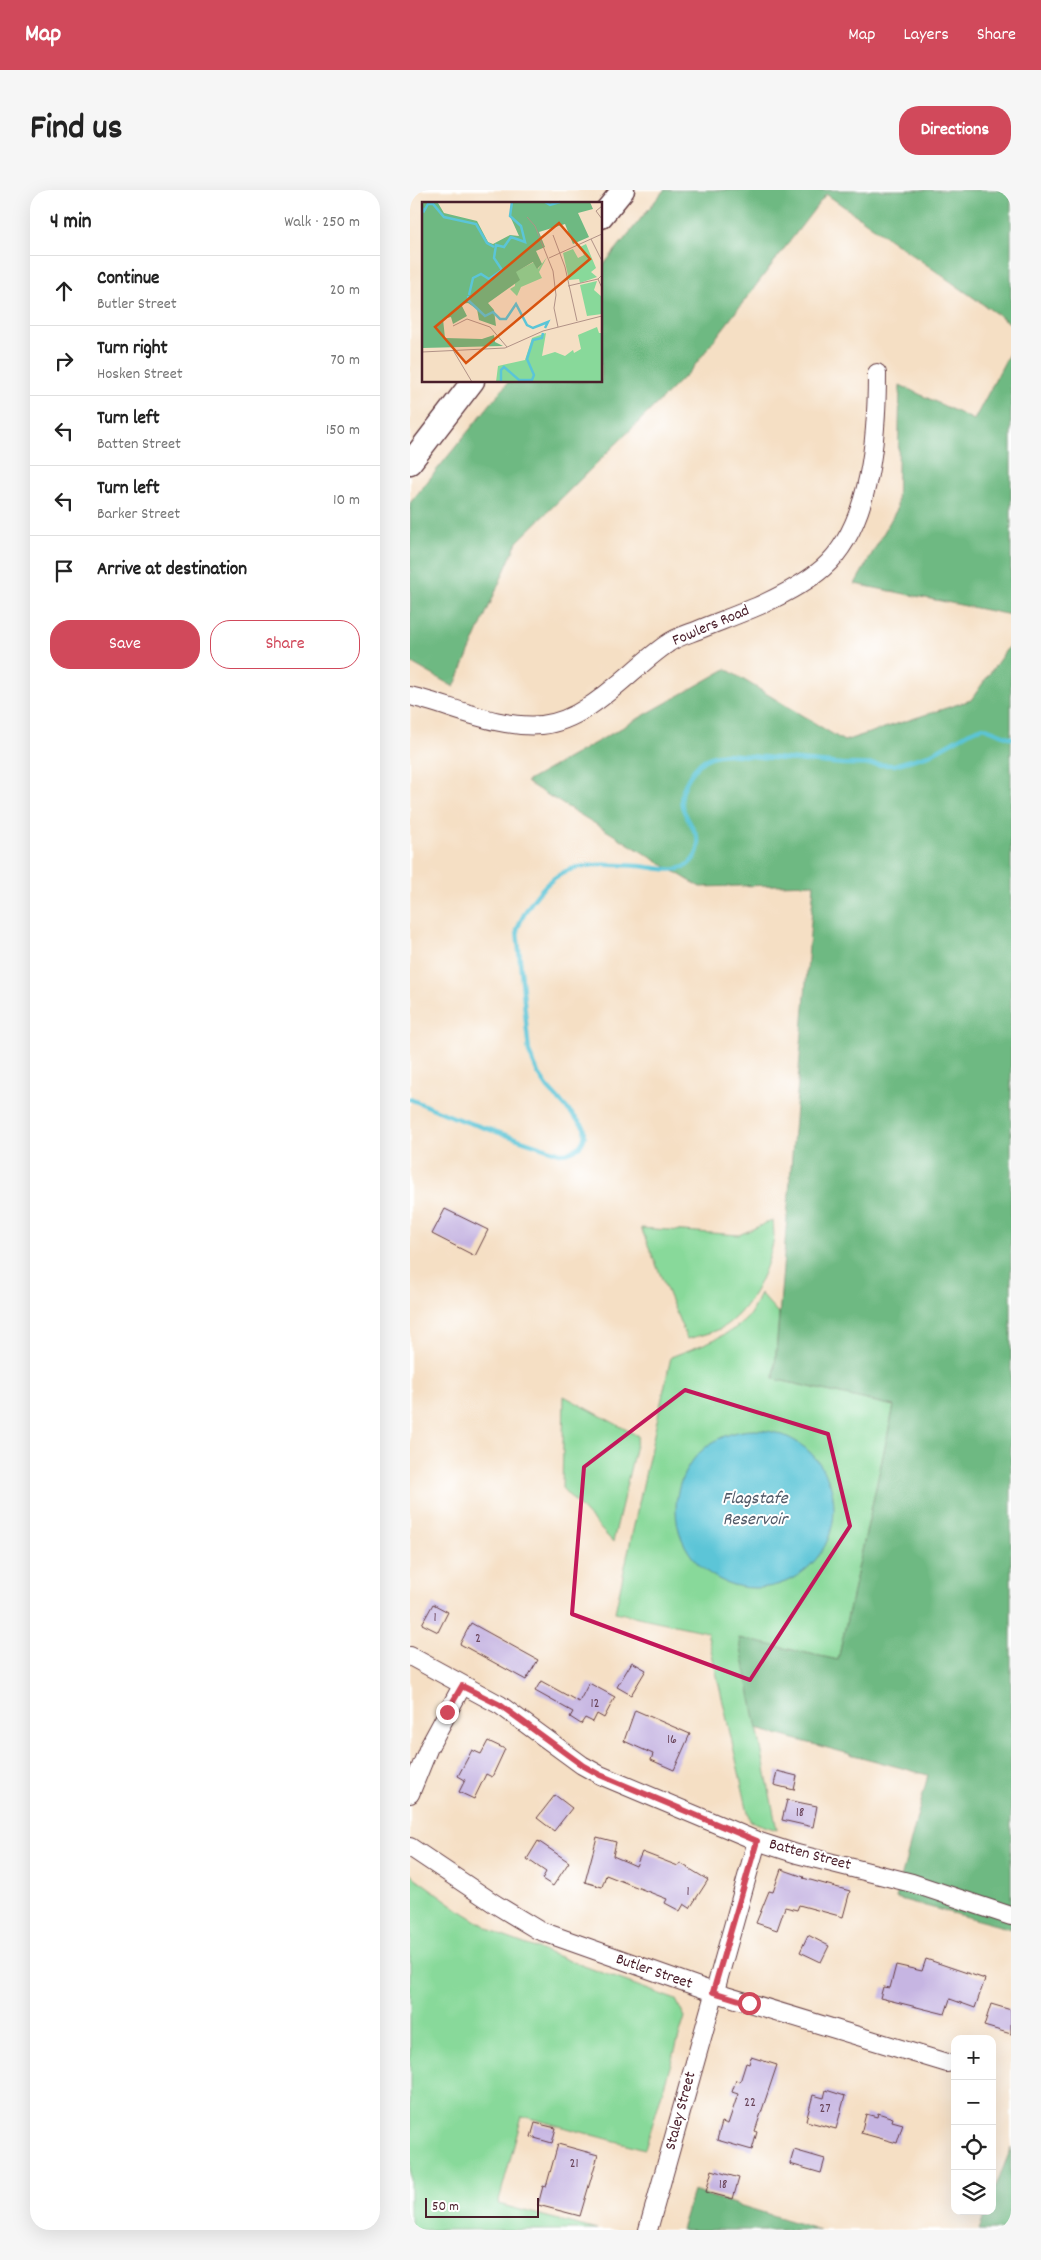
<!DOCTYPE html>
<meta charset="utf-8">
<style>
:root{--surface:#fff;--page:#f6f6f6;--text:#222;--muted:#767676;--line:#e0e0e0;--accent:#d1495b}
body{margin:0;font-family:Dekko,sans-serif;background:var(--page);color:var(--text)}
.controls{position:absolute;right:15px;bottom:15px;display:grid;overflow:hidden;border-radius:10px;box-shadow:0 5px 20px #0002}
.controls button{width:45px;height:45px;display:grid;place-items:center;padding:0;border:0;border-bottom:1px solid var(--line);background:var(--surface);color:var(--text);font:25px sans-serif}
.scale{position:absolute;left:15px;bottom:12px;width:114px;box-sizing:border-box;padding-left:5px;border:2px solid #4a1f2b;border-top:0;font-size:14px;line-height:18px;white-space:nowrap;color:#4a1f2b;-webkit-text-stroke:4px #fff;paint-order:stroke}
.stop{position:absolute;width:15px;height:15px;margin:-11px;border:4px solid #d1495b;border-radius:50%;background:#fff}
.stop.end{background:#d1495b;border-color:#fff;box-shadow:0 1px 5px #0008}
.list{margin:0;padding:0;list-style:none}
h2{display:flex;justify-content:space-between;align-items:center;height:65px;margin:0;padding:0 20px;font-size:21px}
h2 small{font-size:16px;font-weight:400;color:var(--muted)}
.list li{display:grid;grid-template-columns:32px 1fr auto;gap:15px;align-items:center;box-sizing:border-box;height:70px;padding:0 20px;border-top:1px solid var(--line)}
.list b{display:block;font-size:19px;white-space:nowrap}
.list p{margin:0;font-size:16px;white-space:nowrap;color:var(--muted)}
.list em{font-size:16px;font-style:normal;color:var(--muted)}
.actions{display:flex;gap:10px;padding:15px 20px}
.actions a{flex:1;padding:11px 0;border:1px solid var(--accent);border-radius:20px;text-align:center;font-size:18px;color:var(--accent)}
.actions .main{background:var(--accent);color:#fff}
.icon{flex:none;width:28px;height:28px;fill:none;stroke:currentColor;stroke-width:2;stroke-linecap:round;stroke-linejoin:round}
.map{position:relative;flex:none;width:601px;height:2040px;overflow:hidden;border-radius:20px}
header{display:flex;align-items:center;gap:30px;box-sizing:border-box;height:70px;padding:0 25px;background:var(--accent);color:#fff}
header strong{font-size:24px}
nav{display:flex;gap:28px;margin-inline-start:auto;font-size:18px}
.intro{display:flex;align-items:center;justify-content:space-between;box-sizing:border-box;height:120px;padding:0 30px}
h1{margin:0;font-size:35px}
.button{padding:12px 22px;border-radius:20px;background:var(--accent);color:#fff;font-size:18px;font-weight:700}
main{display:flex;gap:30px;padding:0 30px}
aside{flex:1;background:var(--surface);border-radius:20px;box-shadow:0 5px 20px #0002}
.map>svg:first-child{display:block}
.green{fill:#88d99a;stroke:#697c62}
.forest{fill:#6eb982;stroke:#5c6c56}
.water{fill:#5bc5d7;stroke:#527281}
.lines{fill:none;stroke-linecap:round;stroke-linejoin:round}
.stream{stroke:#5bc5d7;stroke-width:4.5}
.building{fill:#c6b5e2}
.minor-casing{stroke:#643c42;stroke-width:20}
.tertiary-casing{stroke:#643c42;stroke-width:25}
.minor{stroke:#fff;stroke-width:18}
.tertiary{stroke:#fff;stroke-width:22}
.route{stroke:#d1495b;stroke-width:6}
.marked{fill:none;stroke:#c2185b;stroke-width:4;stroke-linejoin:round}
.labels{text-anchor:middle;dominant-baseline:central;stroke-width:4;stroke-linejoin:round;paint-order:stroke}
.number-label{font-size:14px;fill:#694459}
.street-label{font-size:16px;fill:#4a1f2b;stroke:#fff}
.water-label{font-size:18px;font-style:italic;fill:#505967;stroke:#fff}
.inset-river{fill:none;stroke:#5bc5d7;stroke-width:2.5}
.inset-road{fill:none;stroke:#b19287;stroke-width:1}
.view{fill:#d8530f;fill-opacity:0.15;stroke:#d8530f;stroke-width:2.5}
.inset-edge{fill:none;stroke:#4a1f2b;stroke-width:2.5}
</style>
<header>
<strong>Map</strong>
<nav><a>Map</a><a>Layers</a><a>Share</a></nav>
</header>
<div class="intro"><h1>Find us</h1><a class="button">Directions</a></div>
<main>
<aside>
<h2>4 min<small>Walk · 250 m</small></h2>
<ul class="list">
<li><svg class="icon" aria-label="ahead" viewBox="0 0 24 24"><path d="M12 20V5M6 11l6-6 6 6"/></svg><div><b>Continue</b><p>Butler Street</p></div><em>20 m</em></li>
<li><svg class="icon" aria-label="right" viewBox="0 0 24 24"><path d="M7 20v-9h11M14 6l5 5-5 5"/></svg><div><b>Turn right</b><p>Hosken Street</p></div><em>70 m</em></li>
<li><svg class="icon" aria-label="left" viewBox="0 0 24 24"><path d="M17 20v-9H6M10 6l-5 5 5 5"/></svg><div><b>Turn left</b><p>Batten Street</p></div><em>150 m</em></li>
<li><svg class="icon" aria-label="left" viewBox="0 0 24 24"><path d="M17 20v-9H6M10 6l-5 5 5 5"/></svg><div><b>Turn left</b><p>Barker Street</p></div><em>10 m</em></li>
<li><svg class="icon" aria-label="arrive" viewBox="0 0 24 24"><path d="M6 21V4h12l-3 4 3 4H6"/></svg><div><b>Arrive at destination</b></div></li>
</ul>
<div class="actions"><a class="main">Save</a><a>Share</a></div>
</aside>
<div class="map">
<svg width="601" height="2040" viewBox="0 0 601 2040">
<rect width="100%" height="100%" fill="#fff"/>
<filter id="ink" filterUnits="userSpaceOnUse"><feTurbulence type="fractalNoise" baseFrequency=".02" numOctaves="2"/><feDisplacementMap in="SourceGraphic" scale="10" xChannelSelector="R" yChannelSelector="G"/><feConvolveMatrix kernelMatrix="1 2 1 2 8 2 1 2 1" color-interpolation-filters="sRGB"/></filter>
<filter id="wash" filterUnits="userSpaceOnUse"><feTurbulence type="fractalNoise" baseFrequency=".0096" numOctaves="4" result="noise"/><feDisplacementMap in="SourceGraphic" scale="20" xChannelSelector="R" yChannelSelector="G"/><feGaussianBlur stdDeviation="1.12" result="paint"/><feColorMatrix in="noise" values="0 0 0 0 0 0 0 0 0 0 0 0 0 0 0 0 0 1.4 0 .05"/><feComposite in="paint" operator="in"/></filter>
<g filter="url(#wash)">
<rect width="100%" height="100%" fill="#f5dfc4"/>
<g class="green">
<path d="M 363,1030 C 363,1037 365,1046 363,1053 C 356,1085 339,1122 310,1139 C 300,1144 287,1146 277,1149 L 231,1038 L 329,1045 Z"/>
<path d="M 350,1103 L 369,1124 L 364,1189 L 484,1216 L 428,1470 L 330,1449 L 367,1640 L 340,1631 L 297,1442 L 205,1422 L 261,1167 C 283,1158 327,1144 340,1124 C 344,1118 347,1110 350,1103 Z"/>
<path d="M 154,1206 L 228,1246 L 203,1352 L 152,1298 Z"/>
<path d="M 0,1684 L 54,1723 L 90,1745 L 266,1810 L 275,1827 L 235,1959 L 112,1926 L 88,2014 L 187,2040 L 0,2040 Z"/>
</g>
<g class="forest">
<path d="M 254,0 L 601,0 L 601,134 L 416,4 L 282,179 L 107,352 L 44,497 L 0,472 L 0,313 L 99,191 L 191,191 L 191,78 Z"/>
<path d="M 601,160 L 601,425 L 445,394 L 487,319 L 490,195 L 564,230 Z"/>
<path d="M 601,453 L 601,1739 L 486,1708 L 518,1585 L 347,1539 L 329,1448 L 428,1470 L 484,1216 L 364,1189 L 404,694 L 290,697 L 116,592 L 316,479 L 434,551 L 561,510 Z"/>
<path d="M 601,1958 L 601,2040 L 569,2040 L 576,2021 L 582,2021 L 582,2006 Z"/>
<path d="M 283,2001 L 410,2040 L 271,2040 Z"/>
</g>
<circle class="water" cx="345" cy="1319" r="79"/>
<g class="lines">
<path class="stream" d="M 0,909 L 48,929 L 150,963 C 165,963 178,954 174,937 L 138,898 L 128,883 L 119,862 L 107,740 C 116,715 138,685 165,678 C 185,673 210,675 230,676 C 241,677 257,681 268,679 C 280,677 291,663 288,650 C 286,641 275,627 272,616 C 268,600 285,572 301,567 C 305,565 311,565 316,564 L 433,574 L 484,575 L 519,565 L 560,542 L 573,537 L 601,548"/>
</g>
<g id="blocks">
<g class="building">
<path d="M 35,1019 L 78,1040 L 65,1066 L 22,1044 Z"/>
<path d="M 23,1414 L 38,1422 L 28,1442 L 12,1434 Z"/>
<path d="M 61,1433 L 128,1470 L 116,1490 L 50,1454 Z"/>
<path d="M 222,1472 L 236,1480 L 221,1505 L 207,1497 Z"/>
<path d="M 131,1491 L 169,1512 L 179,1493 L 205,1507 L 194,1528 L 187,1524 L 183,1532 L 175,1528 L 171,1534 L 160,1527 L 163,1522 L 125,1501 Z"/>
<path d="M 225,1520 L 280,1544 L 264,1580 L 241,1570 L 243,1564 L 214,1551 Z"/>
<path d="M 78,1551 L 95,1559 L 82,1587 L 76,1584 L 64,1609 L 49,1602 L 55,1590 L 48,1586 L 62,1560 L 71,1564 Z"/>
<path d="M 367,1581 L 387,1586 L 384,1600 L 364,1595 Z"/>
<path d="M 145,1605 L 162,1618 L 144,1641 L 127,1628 Z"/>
<path d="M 377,1610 L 407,1616 L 403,1637 L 372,1630 Z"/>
<path d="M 187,1647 L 206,1652 L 203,1666 L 226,1676 L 232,1662 L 268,1676 L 270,1673 L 298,1690 L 280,1718 L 274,1714 L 270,1721 L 255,1713 L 257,1709 L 196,1685 L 192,1697 L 175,1692 Z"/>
<path d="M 128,1651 L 159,1672 L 143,1696 L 132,1689 L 136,1682 L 117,1669 Z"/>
<path d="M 371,1679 L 394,1687 L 393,1688 L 440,1701 L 433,1727 L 389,1715 L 387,1720 L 375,1717 L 367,1740 L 346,1733 L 359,1701 L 363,1702 Z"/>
<path d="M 398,1745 L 419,1756 L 411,1772 L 390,1762 Z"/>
<path d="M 516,1769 L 575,1789 L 565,1818 L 540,1809 L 535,1824 L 470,1808 L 473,1797 L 480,1798 L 486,1775 L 512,1781 Z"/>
<path d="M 581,1814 L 601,1820 L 601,1844 L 574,1836 Z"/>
<path d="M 341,1867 L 367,1875 L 345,1941 L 347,1942 L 342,1960 L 307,1950 L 312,1932 L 318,1934 L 328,1904 L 322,1902 L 326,1890 L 330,1892 L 336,1873 L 339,1874 Z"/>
<path d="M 416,1900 L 435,1906 L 426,1939 L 396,1931 L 403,1905 L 414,1908 Z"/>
<path d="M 468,1923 L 483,1928 L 482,1931 L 493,1934 L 487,1953 L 451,1943 L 456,1924 L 467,1927 Z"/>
<path d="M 125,1933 L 146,1938 L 142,1953 L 121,1947 Z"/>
<path d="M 148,1954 L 188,1965 L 170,2026 L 128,2015 L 133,1996 L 136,1997 Z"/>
<path d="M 384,1960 L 415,1969 L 411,1983 L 380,1974 Z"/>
<path d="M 302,1980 L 329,1988 L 323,2009 L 296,2002 Z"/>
</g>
</g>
</g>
<g filter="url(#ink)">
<use href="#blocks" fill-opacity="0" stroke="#643c42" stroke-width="1"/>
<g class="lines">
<defs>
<g id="minor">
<path d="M 0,506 C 43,516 87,539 132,535 C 180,530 219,480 257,454 C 266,447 278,444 288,440 C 310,431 333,423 355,413 C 374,404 397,392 413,378 C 462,335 467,243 467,183"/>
<path d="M 0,1466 L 90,1515 L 172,1575 L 190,1585 L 347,1651 L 387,1664 L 502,1693 L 601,1726"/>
<path d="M 0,1604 L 19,1557 L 52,1496"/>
<path d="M 0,1657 L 85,1714 L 128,1740 L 303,1802 L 537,1873"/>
<path d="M 238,2040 L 347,1651"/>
</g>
<g id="tertiary">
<path d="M 191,27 L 213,0"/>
<path d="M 0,273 L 63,191"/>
</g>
</defs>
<use href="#minor" class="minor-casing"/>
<use href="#tertiary" class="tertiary-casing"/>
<use href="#minor" class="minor"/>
<use href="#tertiary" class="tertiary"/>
</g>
</g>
<g class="lines" filter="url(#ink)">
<path class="route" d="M 37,1522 L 52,1496 L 90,1515 L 172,1575 L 190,1585 L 347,1651 L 303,1802 L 339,1813"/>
</g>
<path class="marked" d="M 275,1200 L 418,1244 L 440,1336 L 340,1490 L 162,1424 L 174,1277 Z"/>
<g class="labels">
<g class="number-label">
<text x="25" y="1428">1</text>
<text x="68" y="1449">2</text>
<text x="185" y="1514">12</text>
<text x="262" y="1550">16</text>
<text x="390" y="1623">18</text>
<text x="278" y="1702">1</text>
<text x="340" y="1913">22</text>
<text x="415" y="1919">27</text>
<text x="164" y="1974">21</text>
<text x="313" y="1995">18</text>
</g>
<g class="street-label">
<text transform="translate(301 436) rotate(-23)">Fowlers Road</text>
<text transform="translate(400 1665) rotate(15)">Batten Street</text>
<text transform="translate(244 1782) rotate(19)">Butler Street</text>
<text transform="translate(271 1921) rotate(-75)">Staley Street</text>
</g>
<g class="water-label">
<text x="345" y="1309">Flagstafe<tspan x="345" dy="21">Reservoir</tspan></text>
</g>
</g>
<g transform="translate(12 12)">
<rect width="180" height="180" fill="#f5dfc4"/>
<path d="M 164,42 L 174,66 L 169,70 L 175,75 L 158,81 L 157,77 L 147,78 L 141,51 L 151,47 L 156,56 L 162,53 L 158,45 ZM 125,55 L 117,70 L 120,76 L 99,85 L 95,94 L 88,87 L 93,84 L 93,70 L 112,60 L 116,67 ZM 175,79 L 172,88 L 180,95 L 180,112 L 165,114 L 158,83 ZM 175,125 L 177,131 L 180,131 L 180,180 L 74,180 L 76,164 L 103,158 L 110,136 L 124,131 L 120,154 L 133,150 L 143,154 L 151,148 L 152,151 L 159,147 L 156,133 Z" fill="#88d99a"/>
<path d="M 0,0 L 16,1 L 22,11 L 55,19 L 66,40 L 71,42 L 88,33 L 97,34 L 88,14 L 89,0 L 168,0 L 171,7 L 156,11 L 167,35 L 151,42 L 143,22 L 117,30 L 123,45 L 114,49 L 120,62 L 115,67 L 111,60 L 94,70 L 98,78 L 66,101 L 72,108 L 74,124 L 57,118 L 55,107 L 46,101 L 39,102 L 45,114 L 31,122 L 29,115 L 21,117 L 23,136 L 60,137 L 72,133 L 73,140 L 81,144 L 0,146 Z" fill="#6eb982"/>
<path class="inset-river" d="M 123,0 L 128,3 L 138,0M 0,6 L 2,9 L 6,2 L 11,2 L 22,15 L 54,22 L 65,41 L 72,45M 47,93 L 51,76 L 59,72 L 67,77 L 80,68 L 72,56 L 74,43 L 82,45 L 89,35 L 103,40 L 99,24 L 88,14 L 90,0M 46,94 L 47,99 L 63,114 L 71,110 L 78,117 L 84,117 L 94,102 L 105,123 L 111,126 L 126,120 L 123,126M 79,180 L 79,168 L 82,165 L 97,178 L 110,178 L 112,173 L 105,157 L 111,138 L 120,136 L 121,131"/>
<path class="inset-road" d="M 180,4 L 174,9 L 180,17M 105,15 L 113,24 L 131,69 L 134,93 L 132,106 L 136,125M 131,33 L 143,65 L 155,119M 169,37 L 180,59M 127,56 L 180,32M 180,73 L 176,77 L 180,86M 146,84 L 176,77M 31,124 L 45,117 L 68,125 L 85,145M 31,148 L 50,180M 0,150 L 83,146 L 121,129 L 180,114"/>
<path class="view" d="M 137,21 L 168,57 L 44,161 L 13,125 Z"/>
<rect width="180" height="180" class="inset-edge"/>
</g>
</svg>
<div class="controls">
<button>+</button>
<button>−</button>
<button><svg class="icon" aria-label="locate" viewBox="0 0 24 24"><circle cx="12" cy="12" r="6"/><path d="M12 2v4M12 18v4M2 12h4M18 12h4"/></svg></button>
<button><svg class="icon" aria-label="layers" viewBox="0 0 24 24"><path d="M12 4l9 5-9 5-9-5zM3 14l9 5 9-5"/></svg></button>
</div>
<div class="scale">50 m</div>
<div class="stop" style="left:339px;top:1813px"></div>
<div class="stop end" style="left:37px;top:1522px"></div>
</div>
</main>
